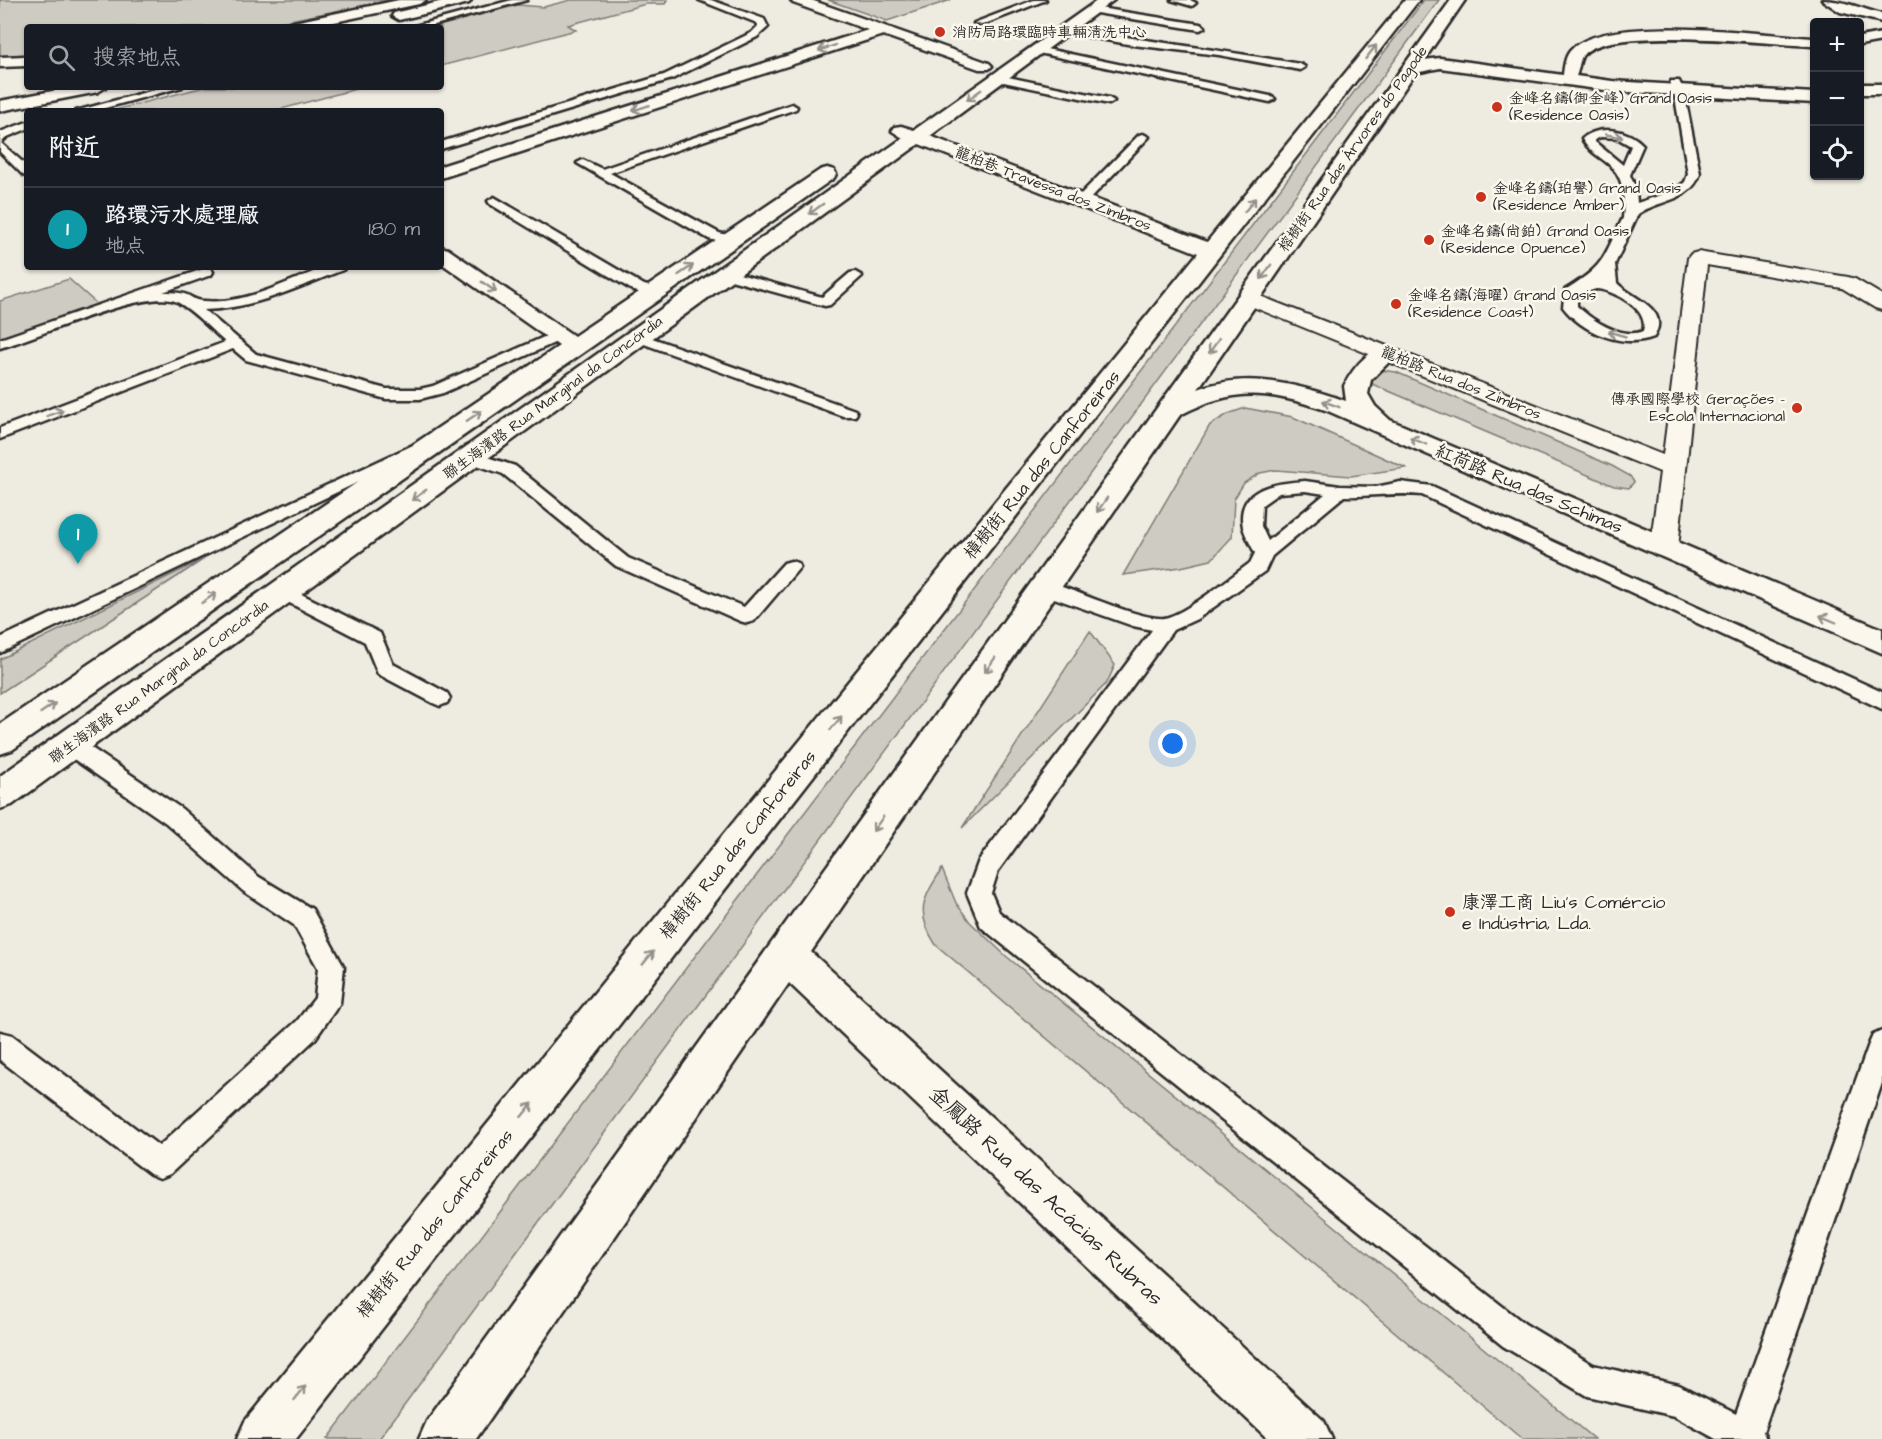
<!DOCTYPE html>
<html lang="zh">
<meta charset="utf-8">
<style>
:root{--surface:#171b24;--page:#242831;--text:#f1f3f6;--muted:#9ea1a6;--line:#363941;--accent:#c8321e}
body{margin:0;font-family:"Architects Daughter","LXGW WenKai TC",sans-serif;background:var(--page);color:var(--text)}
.controls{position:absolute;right:18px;top:18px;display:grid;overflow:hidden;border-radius:6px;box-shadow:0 2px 4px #0004}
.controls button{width:54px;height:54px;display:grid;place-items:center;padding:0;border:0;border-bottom:2px solid var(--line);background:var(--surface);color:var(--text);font:30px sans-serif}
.you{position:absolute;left:1173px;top:744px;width:21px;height:21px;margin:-15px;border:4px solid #fff;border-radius:50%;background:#1a73e8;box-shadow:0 0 0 9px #1a73e833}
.badge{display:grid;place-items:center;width:39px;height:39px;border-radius:50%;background:var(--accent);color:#fff;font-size:20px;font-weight:700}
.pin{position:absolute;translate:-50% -50px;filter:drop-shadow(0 2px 3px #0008)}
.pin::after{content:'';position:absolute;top:32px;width:21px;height:18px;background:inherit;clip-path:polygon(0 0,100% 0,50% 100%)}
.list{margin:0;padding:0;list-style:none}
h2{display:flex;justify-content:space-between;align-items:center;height:78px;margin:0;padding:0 24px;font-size:26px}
h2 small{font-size:20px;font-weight:400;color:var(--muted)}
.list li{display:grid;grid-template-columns:39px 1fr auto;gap:18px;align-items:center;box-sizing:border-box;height:84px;padding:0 24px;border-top:2px solid var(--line)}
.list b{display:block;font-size:22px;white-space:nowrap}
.list p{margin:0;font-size:20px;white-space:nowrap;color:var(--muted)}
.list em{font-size:20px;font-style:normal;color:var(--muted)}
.icon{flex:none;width:33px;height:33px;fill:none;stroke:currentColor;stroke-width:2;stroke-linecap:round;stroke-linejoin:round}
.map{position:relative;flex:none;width:1882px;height:1439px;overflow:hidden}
.search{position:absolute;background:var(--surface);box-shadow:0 2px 4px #0004;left:24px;top:24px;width:420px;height:66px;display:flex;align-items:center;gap:15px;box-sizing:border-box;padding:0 21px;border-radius:6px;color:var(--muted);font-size:22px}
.panel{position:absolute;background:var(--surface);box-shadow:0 2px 4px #0004;left:24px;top:108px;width:420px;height:162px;border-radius:6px}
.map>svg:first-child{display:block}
.green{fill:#cecbc2;stroke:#7c7b76;stroke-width:1.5}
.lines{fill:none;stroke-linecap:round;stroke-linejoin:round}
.service-casing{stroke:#2b2b2b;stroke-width:5}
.pedestrian-casing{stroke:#2b2b2b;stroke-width:4}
.minor-casing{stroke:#2b2b2b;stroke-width:5}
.primary-casing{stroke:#2b2b2b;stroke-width:5}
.service{fill:#fbf7ec;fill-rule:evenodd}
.pedestrian{fill:#fbf7ec;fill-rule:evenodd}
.minor{fill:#fbf7ec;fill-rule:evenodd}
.primary{fill:#fbf7ec;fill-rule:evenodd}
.oneway{stroke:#93918c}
.poi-dot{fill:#c8321e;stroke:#fbf7ec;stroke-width:2}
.labels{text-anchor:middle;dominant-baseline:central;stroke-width:5;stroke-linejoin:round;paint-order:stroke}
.far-poi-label{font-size:15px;fill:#2b2b2b;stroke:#fbf7ec;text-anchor:start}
.far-street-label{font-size:15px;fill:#2b2b2b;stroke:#fbf7ec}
.street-label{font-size:18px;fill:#2b2b2b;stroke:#fbf7ec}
.poi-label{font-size:18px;fill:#2b2b2b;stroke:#fbf7ec;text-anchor:start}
.near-street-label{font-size:21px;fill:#2b2b2b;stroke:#fbf7ec}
</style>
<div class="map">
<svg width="1882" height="1439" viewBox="0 0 1882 1439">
<rect width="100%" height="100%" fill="#eeebe0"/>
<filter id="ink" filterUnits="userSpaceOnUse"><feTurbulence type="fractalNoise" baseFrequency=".0167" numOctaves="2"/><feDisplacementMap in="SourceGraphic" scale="12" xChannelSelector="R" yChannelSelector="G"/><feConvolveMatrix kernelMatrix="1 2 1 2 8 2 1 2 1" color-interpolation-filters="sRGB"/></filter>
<g filter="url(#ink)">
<g class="green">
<path d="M 0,0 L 392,0 L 254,27 L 27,27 L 27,54 L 0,56 Z"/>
<path d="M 571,0 L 667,0 L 665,4 L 646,4 L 568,25 L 576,30 L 441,66 L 441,27 L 435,27 L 518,5 L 543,7 Z"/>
<path d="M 828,0 L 951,0 L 887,21 Z"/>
<path d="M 1424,0 L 1439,0 L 379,1439 L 327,1439 Z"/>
<path d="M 204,87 L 363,87 L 274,111 L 111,111 Z"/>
<path d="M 69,279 L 99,306 L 0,339 L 0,301 Z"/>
<path d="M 1380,370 L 1396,372 L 1612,466 L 1630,476 L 1634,482 L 1629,488 L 1614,486 L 1391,392 L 1374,385 L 1368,378 Z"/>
<path d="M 1245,408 L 1293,417 L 1406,468 L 1351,476 L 1276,470 L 1260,473 L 1244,483 L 1234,499 L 1232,537 L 1211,560 L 1181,567 L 1123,575 L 1210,425 L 1228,414 Z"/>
<path d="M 204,559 L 0,693 L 0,659 Z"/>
<path d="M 1090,631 L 1115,665 L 1107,683 L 962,828 Z"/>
<path d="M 942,869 L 956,903 L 970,922 L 1006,956 L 1594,1439 L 1522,1439 L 936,945 C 915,913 922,900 942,869 Z"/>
</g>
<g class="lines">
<defs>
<g id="service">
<path d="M 512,0 L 527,0 L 427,27 L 411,27 Z"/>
<path d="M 699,0 L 711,0 L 764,19 L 768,27 L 757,37 L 672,79 L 441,149 L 441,142 L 664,75 L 751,33 L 758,26 L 757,23 Z"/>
<path d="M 1034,0 L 1046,0 L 982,25 L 974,23 Z"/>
<path d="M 1171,0 L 1190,0 L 1196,3 L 1192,6 Z"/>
<path d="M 1093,7 L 1200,24 L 1205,27 L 1200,30 L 1090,12 L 1089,10 Z"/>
<path d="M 1066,27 C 1144,41 1222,50 1300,64 L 1305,67 L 1300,70 L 1219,55 L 1133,45 L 1063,32 L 1063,28 Z"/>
<path d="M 1037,47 L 1270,96 L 1275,99 L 1270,102 L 1034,52 L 1034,48 Z"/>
<path d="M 998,75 L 1109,98 L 1114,101 L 1109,104 L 994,80 L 993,78 Z"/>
<path d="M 1671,81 L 1679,81 L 1684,91 L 1700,174 C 1690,202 1660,199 1638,214 L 1615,264 L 1617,283 C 1632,299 1671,308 1654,337 C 1623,349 1583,333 1563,307 L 1565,290 C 1607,264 1602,259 1623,218 C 1625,197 1625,176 1606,162 C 1597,155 1588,150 1582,139 C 1598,124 1629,129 1643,145 L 1630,175 L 1636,189 L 1637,203 L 1673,191 L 1685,182 L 1688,174 L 1674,91 L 1670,83 ZM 1601,137 L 1617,138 L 1631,146 L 1623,165 L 1595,142 L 1594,140 ZM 1596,289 C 1614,290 1650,309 1643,331 C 1621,340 1592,320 1577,306 L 1577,295 Z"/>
<path d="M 165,87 L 182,87 L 94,111 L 76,111 Z"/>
<path d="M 792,104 L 797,107 L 796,109 L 610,173 L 719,233 L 735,237 L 736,240 L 735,243 L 730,244 L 709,239 L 577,163 L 583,160 L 602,169 Z"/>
<path d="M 27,122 L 27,129 L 7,137 L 1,143 L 27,166 L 27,177 L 23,175 L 0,152 L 0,132 Z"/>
<path d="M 1143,134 L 1149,137 L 1147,139 L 1086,203 L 1078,203 L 1078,197 L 1139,135 Z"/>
<path d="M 494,197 L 644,285 L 660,289 L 662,292 L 655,296 L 634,291 L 490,204 L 488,201 Z"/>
<path d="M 326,267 L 345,267 L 343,270 C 298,287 253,309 204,310 L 256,354 L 386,389 L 420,389 L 433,386 L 553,333 L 558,332 L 565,336 L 563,339 L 443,393 L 420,399 L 386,399 L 246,360 L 233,349 L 0,439 L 0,428 L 225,342 C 210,329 196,313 179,303 C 150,285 36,339 0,348 L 0,339 L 206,268 L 211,269 L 213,272 L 211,275 L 163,292 C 170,292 180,292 187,295 C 193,298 196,301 204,301 C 245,305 288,281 326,267 Z"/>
<path d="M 725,270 L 822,297 L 850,273 L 855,272 L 862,276 L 830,305 L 825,306 L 720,277 L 718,274 L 720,271 Z"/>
<path d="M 638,333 L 855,410 L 857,413 L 855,416 L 843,416 L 633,340 L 631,337 L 633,334 Z"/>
<path d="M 411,446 L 419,451 L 417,454 L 0,653 L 0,638 Z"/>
<path d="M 471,452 L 515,466 L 628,558 L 744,607 L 784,563 L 791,561 L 798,563 L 800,567 L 754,621 L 747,623 L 740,621 L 616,566 L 503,474 L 465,461 L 463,457 L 465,453 Z"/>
<path d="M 1305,481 L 1340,486 L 1376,487 L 1400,482 L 1432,486 L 1882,692 L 1882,709 L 1422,495 C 1396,492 1371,497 1344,496 L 1272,556 L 1265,571 L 1197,619 L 1173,630 L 998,871 L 991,893 L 999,912 L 1525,1324 L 1593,1365 L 1679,1385 L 1736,1414 L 1869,1044 L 1873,1035 L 1882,1031 L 1882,1083 L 1763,1432 L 1766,1439 L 1716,1439 L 1674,1416 L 1587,1396 L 1503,1346 L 981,927 L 967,893 L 979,860 L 1152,630 L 1133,626 L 1037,592 L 1035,587 L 1037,582 L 1044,581 C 1071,588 1141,621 1164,618 C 1183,616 1232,576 1250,563 L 1255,553 C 1251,545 1245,535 1243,527 C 1235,487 1277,483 1305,481 ZM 1305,491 L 1325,494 L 1268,541 L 1261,526 L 1262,505 L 1279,493 Z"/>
<path d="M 285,586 L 380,633 L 393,664 L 447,693 L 450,698 L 447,703 L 440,706 L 433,703 L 378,674 L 365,642 L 278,597 L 276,592 L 278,587 Z"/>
<path d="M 70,737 L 78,739 L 182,809 L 259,877 L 312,909 L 344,967 L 340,1003 L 315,1039 L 170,1174 L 160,1178 L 150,1174 L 0,1060 L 0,1032 L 12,1035 L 159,1146 L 297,1021 L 315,998 L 318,968 L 294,925 L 243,891 L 166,823 L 62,751 L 59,745 L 62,739 Z"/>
</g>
<path id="pedestrian" d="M 1698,252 L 1848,277 L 1855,279 L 1882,295 L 1882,310 L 1875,308 L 1842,288 L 1707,265 L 1678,548 L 1674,554 L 1664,557 L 1654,554 L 1650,548 L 1660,472 L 1241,302 L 1238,298 L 1241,294 L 1248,292 L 1255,294 L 1663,455 L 1688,258 L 1691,254 Z"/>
<g id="minor">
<path d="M 791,0 L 811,0 L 989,63 L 992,66 L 989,69 L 979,69 L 883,35 L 441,178 L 441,166 L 868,30 L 793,3 Z"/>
<path d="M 1098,0 L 1114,0 L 930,136 L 1207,242 L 1405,0 L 1419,0 L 296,1439 L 237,1439 L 245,1421 L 1198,253 L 919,144 L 12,805 L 0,809 L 0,776 L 903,138 L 892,131 L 895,127 L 901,126 L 914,130 Z"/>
<path d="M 1451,0 L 1465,0 L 1424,60 L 1440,58 L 1563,75 C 1564,67 1565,55 1572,49 C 1608,13 1763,35 1814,38 L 1814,46 C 1773,45 1608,24 1583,55 C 1579,60 1579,70 1576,76 L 1612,81 L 1814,93 L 1814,103 L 1612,91 L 1440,68 L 1415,73 L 1198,389 C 1248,371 1298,384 1346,401 L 1344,386 C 1353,368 1372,343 1394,348 L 1398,353 L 1371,380 L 1368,394 L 1375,406 L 1390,420 L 1882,629 L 1882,653 L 1328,411 C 1269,391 1236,386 1180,415 L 811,952 L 1324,1421 L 1332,1439 L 1268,1439 L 789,983 L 476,1439 L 419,1439 L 427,1421 Z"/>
<path d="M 1822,0 C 1843,0 1862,9 1882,14 L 1882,22 L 1840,12 Z"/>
<path d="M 1882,33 L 1882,41 L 1860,45 L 1860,37 Z"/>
<rect x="1860" y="84" width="22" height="10"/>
<path d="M 827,168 L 834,170 L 836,174 L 834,178 L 12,750 L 0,754 L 0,724 L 559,346 L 441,263 L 441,247 L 448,249 L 574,336 L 820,170 Z"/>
</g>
<g id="primary">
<path d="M 399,0 L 426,0 L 419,4 L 311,27 L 283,27 L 290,23 Z"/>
<path d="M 447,0 L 471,0 L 469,3 L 399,20 L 392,16 L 394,13 Z"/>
<path d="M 27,56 L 27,66 L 0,67 L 0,57 Z"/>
<path d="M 73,87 L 106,87 L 98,92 L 0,111 L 0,101 Z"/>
</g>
</defs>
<use href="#service" class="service-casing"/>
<use href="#pedestrian" class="pedestrian-casing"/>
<use href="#minor" class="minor-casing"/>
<use href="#primary" class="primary-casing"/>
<use href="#service" class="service"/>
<use href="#pedestrian" class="pedestrian"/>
<use href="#minor" class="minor"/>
<use href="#primary" class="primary"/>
</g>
<defs><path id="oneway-shaft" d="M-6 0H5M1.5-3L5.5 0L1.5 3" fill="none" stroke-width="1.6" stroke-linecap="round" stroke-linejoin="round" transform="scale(1.5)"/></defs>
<g class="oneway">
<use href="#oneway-shaft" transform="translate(827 48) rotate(162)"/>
<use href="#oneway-shaft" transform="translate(1371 52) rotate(-52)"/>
<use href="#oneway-shaft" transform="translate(974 95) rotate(144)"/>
<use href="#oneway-shaft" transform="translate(641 108) rotate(162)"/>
<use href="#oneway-shaft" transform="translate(1614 136) rotate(11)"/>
<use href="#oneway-shaft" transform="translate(1250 205) rotate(-52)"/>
<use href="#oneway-shaft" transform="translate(816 209) rotate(144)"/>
<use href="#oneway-shaft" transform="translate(686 270) rotate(-34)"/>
<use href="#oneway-shaft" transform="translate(1266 272) rotate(125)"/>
<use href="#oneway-shaft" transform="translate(489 287) rotate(35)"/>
<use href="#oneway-shaft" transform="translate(1617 334) rotate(-164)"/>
<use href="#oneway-shaft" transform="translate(1214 346) rotate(125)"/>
<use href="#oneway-shaft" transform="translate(1331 404) rotate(-159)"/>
<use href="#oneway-shaft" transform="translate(55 413) rotate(-21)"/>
<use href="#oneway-shaft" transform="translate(474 416) rotate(-34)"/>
<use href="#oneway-shaft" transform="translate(1418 441) rotate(-157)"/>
<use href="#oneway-shaft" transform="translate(419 495) rotate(144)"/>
<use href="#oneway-shaft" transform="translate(1102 505) rotate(125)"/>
<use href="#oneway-shaft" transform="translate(209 598) rotate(-34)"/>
<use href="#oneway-shaft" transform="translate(1828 619) rotate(-157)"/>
<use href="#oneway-shaft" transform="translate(990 665) rotate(125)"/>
<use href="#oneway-shaft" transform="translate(48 708) rotate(-34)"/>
<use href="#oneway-shaft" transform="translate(836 723) rotate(-51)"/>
<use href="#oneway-shaft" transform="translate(878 824) rotate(125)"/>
<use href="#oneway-shaft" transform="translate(648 958) rotate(-51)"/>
<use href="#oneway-shaft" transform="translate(527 1110) rotate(-51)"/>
<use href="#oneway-shaft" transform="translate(300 1393) rotate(-51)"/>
</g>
</g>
<g class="poi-dot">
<circle cx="940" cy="32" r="6"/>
<circle cx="1497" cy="107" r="6"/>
<circle cx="1481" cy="197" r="6"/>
<circle cx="1429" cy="240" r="6"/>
<circle cx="1396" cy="304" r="6"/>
<circle cx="1797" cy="408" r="6"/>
<circle cx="1450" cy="912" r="6"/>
</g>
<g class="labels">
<g class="far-poi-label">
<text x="952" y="32">消防局路環臨時車輛清洗中心</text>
<text x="1509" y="98">金峰名鑄(御金峰) Grand Oasis<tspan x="1509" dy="17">(Residence Oasis)</tspan></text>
<text x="1493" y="188">金峰名鑄(珀譽) Grand Oasis<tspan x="1493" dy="17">(Residence Amber)</tspan></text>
<text x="1441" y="231">金峰名鑄(尚鉑) Grand Oasis<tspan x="1441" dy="17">(Residence Opuence)</tspan></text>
<text x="1408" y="295">金峰名鑄(海曜) Grand Oasis<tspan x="1408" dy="17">(Residence Coast)</tspan></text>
<text x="1785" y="399" text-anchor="end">傳承國際學校 Gerações –<tspan x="1785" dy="17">Escola Internacional</tspan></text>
</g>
<g class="far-street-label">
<text transform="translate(1353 149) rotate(-55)">榕樹街 Rua das Árvores do Pagode</text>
<text transform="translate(1053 189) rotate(21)">龍柏巷 Travessa dos Zimbros</text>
<text transform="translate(1461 383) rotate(22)">龍柏路 Rua dos Zimbros</text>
<text transform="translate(553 398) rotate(-36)">聯生海濱路 Rua Marginal da Concórdia</text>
<text transform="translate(159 682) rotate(-36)">聯生海濱路 Rua Marginal da Concórdia</text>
</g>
<g class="street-label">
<text transform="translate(1042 465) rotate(-51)">樟樹街 Rua das Canforeiras</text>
<text transform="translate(1529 489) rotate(23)">紅荷路 Rua das Schimas</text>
<text transform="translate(738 845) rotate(-51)">樟樹街 Rua das Canforeiras</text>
<text transform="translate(435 1224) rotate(-51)">樟樹街 Rua das Canforeiras</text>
</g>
<g class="poi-label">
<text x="1462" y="902">康澤工商 Liu's Comércio<tspan x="1462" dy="21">e Indústria, Lda.</tspan></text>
</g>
<g class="near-street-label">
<text transform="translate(1046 1196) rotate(43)">金鳳路 Rua das Acácias Rubras</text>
</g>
</g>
</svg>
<div class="controls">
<button>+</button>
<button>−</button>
<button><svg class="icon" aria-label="locate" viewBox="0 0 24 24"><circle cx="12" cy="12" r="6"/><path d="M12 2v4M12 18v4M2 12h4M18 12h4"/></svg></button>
</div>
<div class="you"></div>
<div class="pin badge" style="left:78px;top:564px;background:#0f9aa8">1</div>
<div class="search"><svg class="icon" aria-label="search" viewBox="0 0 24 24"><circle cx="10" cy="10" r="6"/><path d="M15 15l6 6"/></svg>搜索地点</div>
<section class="panel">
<h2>附近<small></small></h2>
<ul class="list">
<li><span class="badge" style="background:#0f9aa8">1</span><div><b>路環污水處理廠</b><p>地点</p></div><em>180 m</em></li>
</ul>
</section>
</div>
